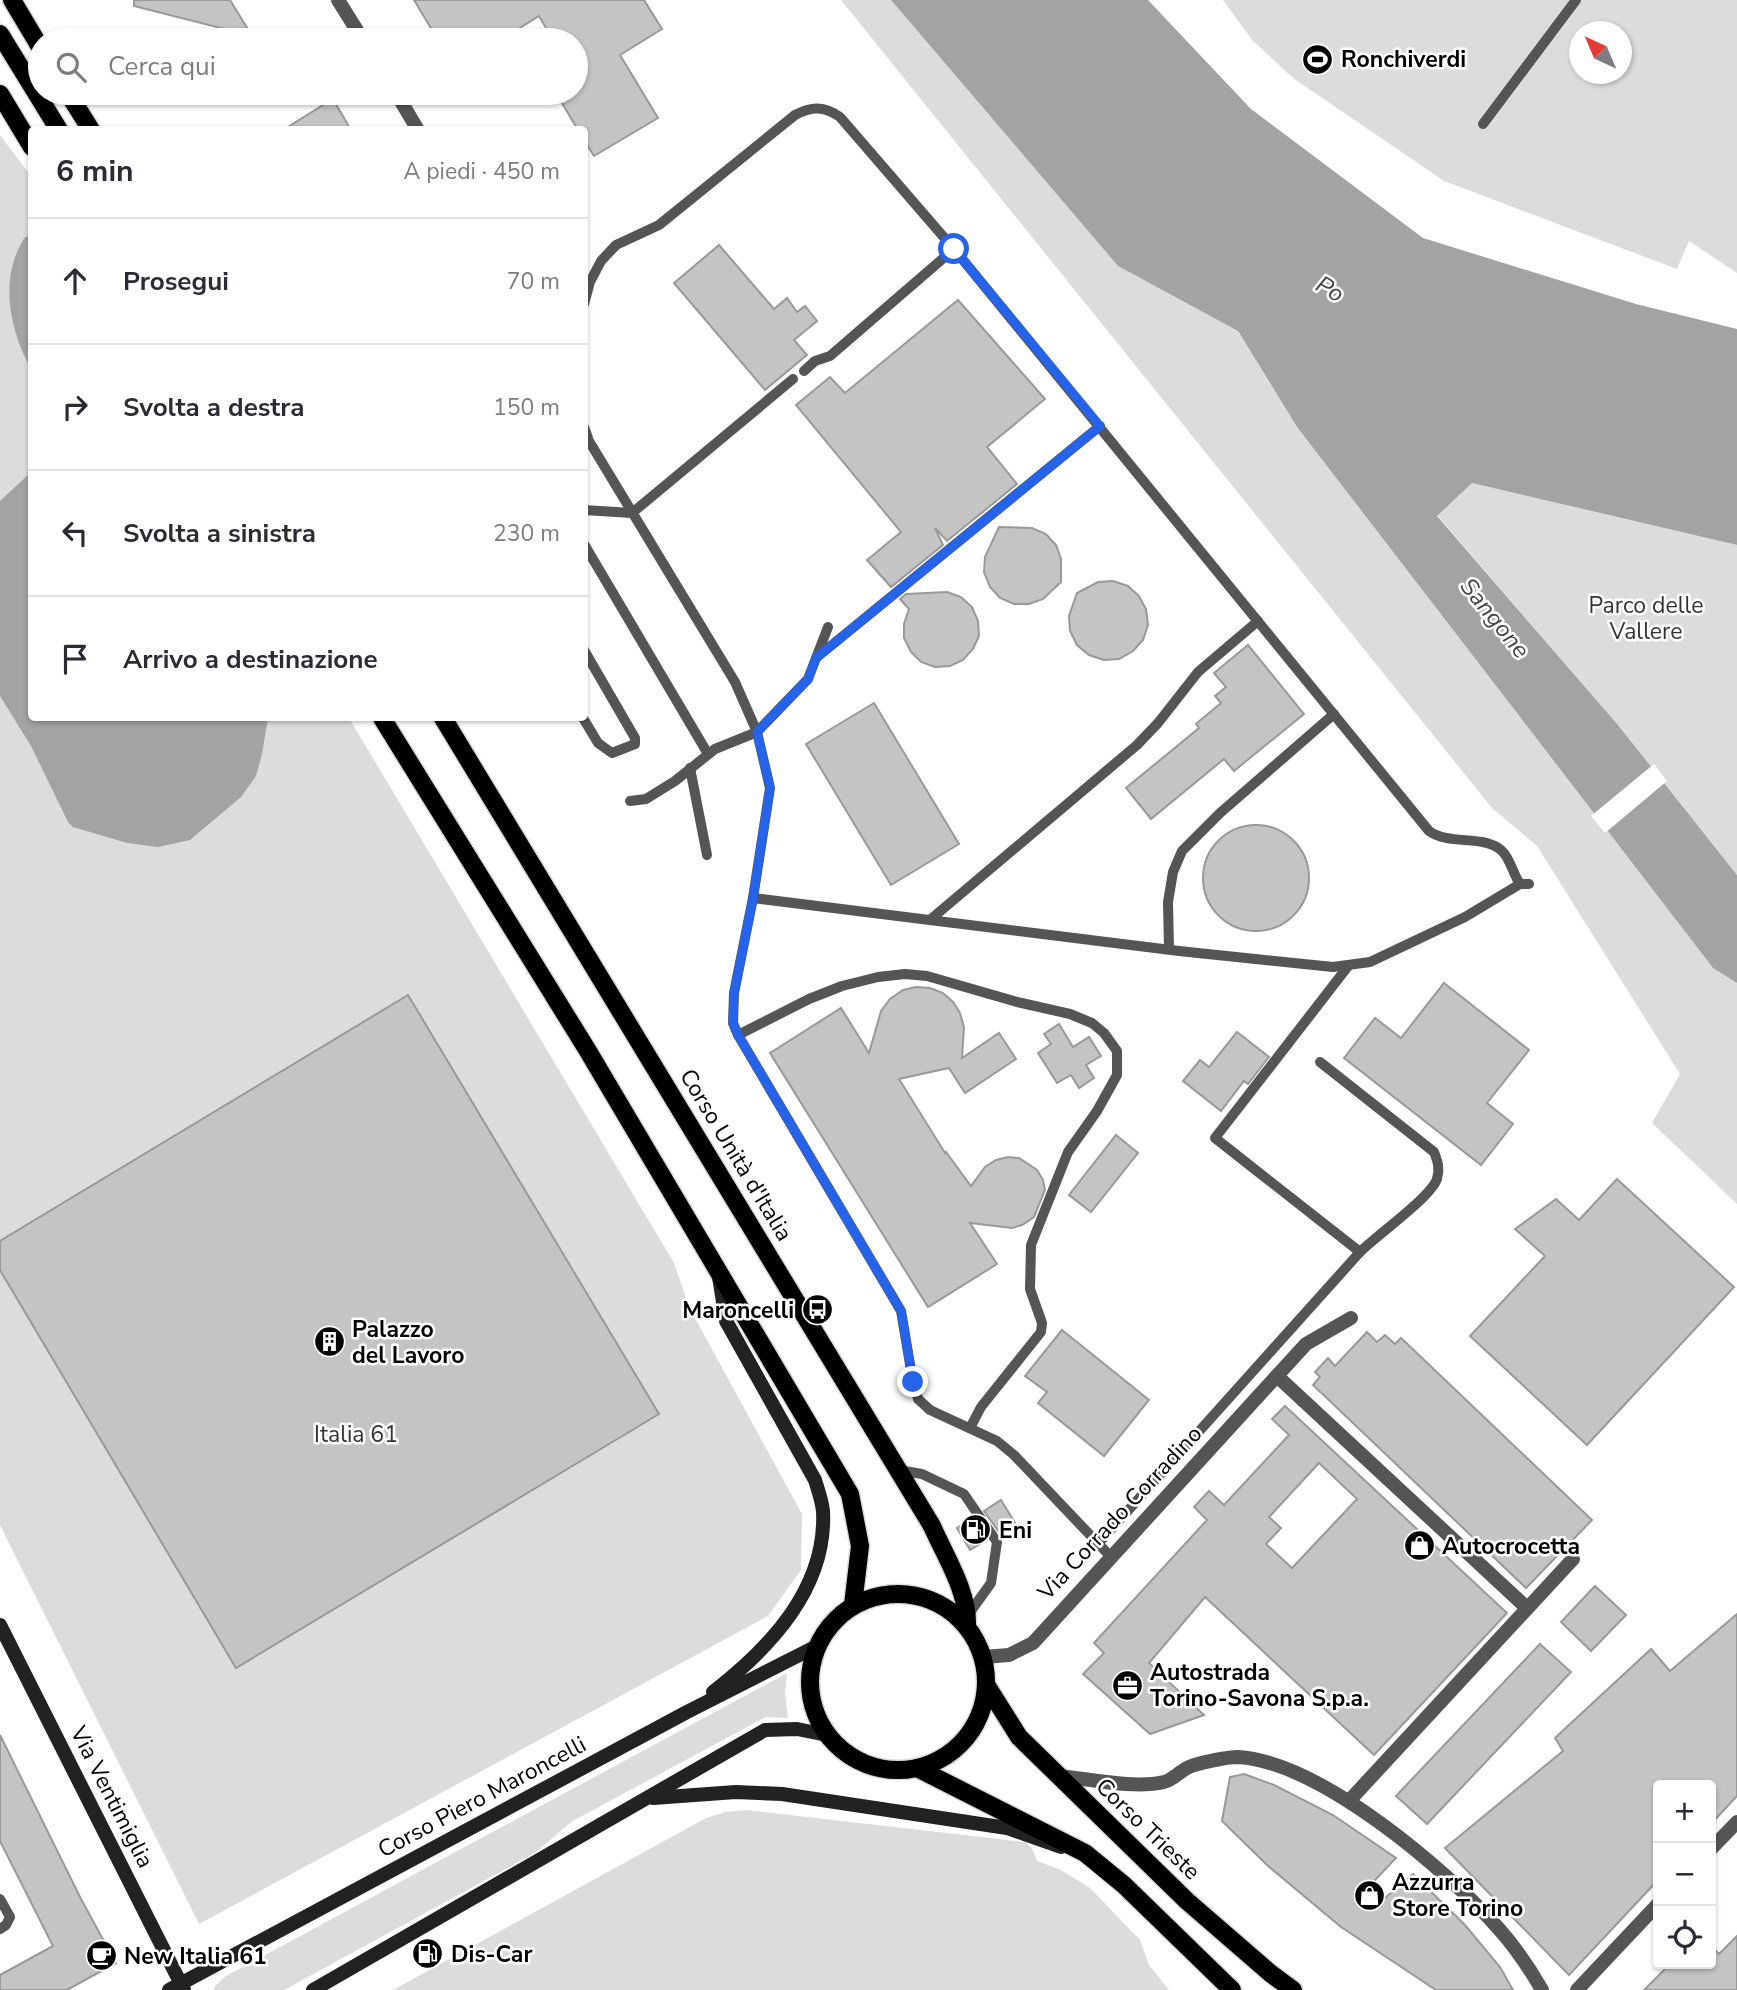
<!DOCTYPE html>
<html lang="it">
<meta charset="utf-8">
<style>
:root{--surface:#fff;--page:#f2f2f3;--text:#2b2b33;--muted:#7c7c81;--line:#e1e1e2}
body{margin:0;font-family:"Nunito Sans",sans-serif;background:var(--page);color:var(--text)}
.controls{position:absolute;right:21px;bottom:21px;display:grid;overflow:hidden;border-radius:7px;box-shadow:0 2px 5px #0004}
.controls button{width:63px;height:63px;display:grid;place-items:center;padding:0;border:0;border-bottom:2px solid var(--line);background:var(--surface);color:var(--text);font:35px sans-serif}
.compass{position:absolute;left:1569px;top:21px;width:63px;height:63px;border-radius:50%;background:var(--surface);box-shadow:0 2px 5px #0004;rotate:316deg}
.stop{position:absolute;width:21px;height:21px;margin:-16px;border:5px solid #2563eb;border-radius:50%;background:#fff}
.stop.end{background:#2563eb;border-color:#fff;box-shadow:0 2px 7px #0008}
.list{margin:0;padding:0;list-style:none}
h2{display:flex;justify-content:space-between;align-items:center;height:91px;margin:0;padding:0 28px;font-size:30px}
h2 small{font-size:23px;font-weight:400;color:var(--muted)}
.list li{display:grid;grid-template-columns:46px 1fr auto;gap:21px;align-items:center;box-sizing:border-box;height:126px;padding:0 28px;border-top:2px solid var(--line)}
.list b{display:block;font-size:26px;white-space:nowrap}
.list em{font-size:23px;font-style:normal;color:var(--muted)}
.icon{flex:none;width:38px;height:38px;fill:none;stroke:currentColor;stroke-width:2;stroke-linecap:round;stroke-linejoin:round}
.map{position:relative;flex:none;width:1737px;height:1990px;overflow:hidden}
.search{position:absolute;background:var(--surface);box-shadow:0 2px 5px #0004;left:28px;top:28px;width:560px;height:77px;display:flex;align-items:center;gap:18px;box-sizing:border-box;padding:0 24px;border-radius:38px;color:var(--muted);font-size:26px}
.panel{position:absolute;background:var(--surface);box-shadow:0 2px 5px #0004;left:28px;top:126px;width:560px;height:595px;border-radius:7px}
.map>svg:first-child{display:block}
.green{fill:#dcdcdc;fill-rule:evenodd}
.water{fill:#a3a3a3}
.pier{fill:#fff}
.building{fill:#c4c4c4;stroke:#999;stroke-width:2;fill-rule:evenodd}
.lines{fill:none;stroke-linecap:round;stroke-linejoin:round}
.primary-casing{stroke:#dbdbdb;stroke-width:21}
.lane{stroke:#555;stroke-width:10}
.street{stroke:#555;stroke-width:14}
.secondary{stroke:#222;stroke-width:14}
.primary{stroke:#000;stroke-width:18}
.route{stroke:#2563eb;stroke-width:9}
.labels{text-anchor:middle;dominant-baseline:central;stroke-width:5;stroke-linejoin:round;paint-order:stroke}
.poi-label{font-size:23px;font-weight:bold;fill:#000;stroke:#fff;text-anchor:start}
.park-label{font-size:23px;fill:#333;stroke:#fff}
.street-label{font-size:23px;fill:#000;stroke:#fff}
.water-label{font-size:24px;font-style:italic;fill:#444;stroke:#fff}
</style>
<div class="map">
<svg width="1737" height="1990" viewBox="0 0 1737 1990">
<rect width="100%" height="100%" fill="#fff"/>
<g class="green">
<path d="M 841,0 L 891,0 L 1118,266 L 1237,330 L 1297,427 L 1713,968 L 1737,983 L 1737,1204 L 1652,1123 L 1680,1074 L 1537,846 L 1492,808 Z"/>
<path d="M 1223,0 L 1737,0 L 1737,273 L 1689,241 L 1677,269 L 1444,181 L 1293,78 L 1252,40 ZM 1580,32 L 1622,32 L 1622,74 L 1580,74 Z"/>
<path d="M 0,135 L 31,176 L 32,718 L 349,718 L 674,1263 L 689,1307 L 802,1514 L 801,1570 L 768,1616 L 199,1924 L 0,1525 Z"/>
<path d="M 1472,483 L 1737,545 L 1737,875 L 1618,725 L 1437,515 Z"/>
<path d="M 787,1673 L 785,1693 L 788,1718 L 766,1717 L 760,1720 L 571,1822 L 535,1853 L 284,1990 L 214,1990 L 215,1986 L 226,1976 Z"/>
<path d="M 747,1810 L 1025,1842 L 1032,1848 L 1037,1861 L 1061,1870 L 1090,1888 L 1140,1940 L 1149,1965 L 1169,1990 L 393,1990 L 706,1818 L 725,1812 Z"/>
</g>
<g class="water">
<path d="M 891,0 L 1148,0 L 1251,109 L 1423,238 L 1636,304 L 1737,329 L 1737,545 L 1472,483 L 1437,516 L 1618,725 L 1737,875 L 1737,983 L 1713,968 L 1297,427 L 1238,331 L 1118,266 Z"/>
<path d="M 31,236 L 32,236 L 31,369 C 7,325 0,275 25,237 Z"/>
<path d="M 31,472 L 32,718 L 268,718 L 262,754 L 256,776 L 241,797 L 190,840 L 158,847 L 127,843 L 73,827 L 68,822 L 31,746 L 0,696 L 0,501 Z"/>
</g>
<path class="pier" d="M 1654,764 L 1667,781 L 1605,833 L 1591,816 Z"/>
<g class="building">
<path d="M 134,0 L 230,0 L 252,36 L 134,6 Z"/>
<path d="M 414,0 L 644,0 L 662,29 L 620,55 L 658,118 L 594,156 L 584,140 L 584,130 L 578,130 L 556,93 L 576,93 L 576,40 L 553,40 L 539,16 L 501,40 L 438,40 Z"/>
<path d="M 333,99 L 351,130 L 283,130 Z"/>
<path d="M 719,245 L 774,309 L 787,298 L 797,312 L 805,306 L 817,321 L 794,340 L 807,355 L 765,390 L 674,283 Z"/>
<path d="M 958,300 L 1045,399 L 987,447 L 1017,484 L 947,541 L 935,528 L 943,545 L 891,587 L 867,560 L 901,532 L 796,405 L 830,377 L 845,393 Z"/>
<path d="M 999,527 L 1032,528 L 1046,534 L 1056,545 L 1061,559 L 1061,582 L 1043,599 L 1029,604 L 1014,604 L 1000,598 L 990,587 L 984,572 L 985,557 Z"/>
<path d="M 1113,581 L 1128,586 L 1139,596 L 1146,609 L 1148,625 L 1143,640 L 1133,651 L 1119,659 L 1104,660 L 1089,655 L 1077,645 L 1070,631 L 1069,616 L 1077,593 L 1098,582 Z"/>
<path d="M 947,592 L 961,597 L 972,607 L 978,621 L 979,636 L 973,649 L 963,660 L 950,666 L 935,667 L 921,662 L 911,652 L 904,638 L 904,624 L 909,609 L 900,599 L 906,594 Z"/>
<path d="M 1248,645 L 1304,714 L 1234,771 L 1224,759 L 1151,819 L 1126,788 L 1199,728 L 1196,724 L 1221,703 L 1215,696 L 1226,687 L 1214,673 Z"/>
<path d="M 874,703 L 959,844 L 891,885 L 806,744 Z"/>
<circle cx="1256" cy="878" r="53"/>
<path d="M 1444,983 L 1529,1050 L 1487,1103 L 1513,1124 L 1481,1165 L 1344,1058 L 1375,1018 L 1401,1038 Z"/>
<path d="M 916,987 L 930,988 L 943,993 L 953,1002 L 960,1013 L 964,1027 L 962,1058 L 999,1033 L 1016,1059 L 965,1093 L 949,1068 L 899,1079 L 945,1153 L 946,1152 L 971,1186 L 985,1167 L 996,1160 L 1008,1157 L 1019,1158 L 1037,1170 L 1043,1180 L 1045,1190 L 1034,1217 L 1022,1225 L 1012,1228 L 970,1223 L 997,1264 L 928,1307 L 770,1053 L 841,1008 L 869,1053 L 881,1011 L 890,999 L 903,990 Z"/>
<path d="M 408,995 L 659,1414 L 236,1668 L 0,1270 L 0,1241 Z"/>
<path d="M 1059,1024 L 1073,1047 L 1089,1037 L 1101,1056 L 1086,1065 L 1094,1078 L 1079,1088 L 1071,1075 L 1057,1083 L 1038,1053 L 1051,1044 L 1044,1034 Z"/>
<path d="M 1237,1032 L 1269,1057 L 1248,1084 L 1244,1081 L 1221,1111 L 1183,1081 L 1200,1060 L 1209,1067 Z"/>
<path d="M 1116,1135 L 1138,1153 L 1091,1212 L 1069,1195 Z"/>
<path d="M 1617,1179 L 1734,1287 L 1587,1445 L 1470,1336 L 1545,1256 L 1515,1229 L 1556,1199 L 1579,1220 Z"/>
<path d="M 1062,1330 L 1149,1400 L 1104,1456 L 1038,1403 L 1047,1392 L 1025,1376 Z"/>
<path d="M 1367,1332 L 1377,1342 L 1385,1335 L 1395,1344 L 1401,1338 L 1592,1520 L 1526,1588 L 1313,1385 L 1320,1377 L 1315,1372 L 1328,1358 L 1335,1366 Z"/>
<path d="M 1285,1406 L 1507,1613 L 1374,1755 L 1205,1597 L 1149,1663 L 1204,1715 L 1150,1734 L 1083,1674 L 1104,1653 L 1094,1643 L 1207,1520 L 1194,1507 L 1209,1491 L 1224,1505 L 1289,1435 L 1272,1419 ZM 1319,1463 L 1357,1499 L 1292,1568 L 1266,1544 L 1281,1528 L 1269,1517 Z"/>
<path d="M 1001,1500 L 1015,1523 L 999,1532 L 984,1511 Z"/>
<path d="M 972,1518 L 987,1540 L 970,1550 L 957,1528 Z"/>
<path d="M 1595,1586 L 1626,1615 L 1591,1651 L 1561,1622 Z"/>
<path d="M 1737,1614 L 1737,1796 L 1711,1824 L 1711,1785 L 1658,1785 L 1658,1880 L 1569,1975 L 1445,1848 L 1563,1751 L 1555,1738 L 1651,1649 L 1670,1671 Z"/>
<path d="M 1540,1644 L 1571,1672 L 1427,1824 L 1396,1796 Z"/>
<path d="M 0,1735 L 81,1899 L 116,1963 L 67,1990 L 0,1990 L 0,1975 L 53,1946 L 0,1841 Z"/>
<path d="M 1244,1774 L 1274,1785 L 1333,1815 L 1396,1858 L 1360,1896 L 1372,1909 L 1413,1874 L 1465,1925 L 1500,1967 L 1513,1990 L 1436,1990 L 1341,1927 L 1268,1866 L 1222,1821 L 1230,1777 Z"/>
<path d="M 1737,1936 L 1737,1990 L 1644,1990 L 1670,1964 L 1711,1964 L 1711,1946 L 1719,1954 Z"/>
</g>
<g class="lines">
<defs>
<g id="primary">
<path d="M 12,0 L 40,47"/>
<path d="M 0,34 L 59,130"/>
<path d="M 68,93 L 91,130"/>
<path d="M 0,94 L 32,147"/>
<path d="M 382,718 L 588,1051 L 850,1494 L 860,1546 L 853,1605"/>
<path d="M 443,718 L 932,1526 C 945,1556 968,1591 967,1625"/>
<circle cx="898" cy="1682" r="88"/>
<path d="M 987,1686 L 1019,1737 L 1187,1901 L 1270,1973 L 1293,1990"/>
<path d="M 917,1768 L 1085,1853 L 1124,1885 L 1232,1990"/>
</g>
</defs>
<use href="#primary" class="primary-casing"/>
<g class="lane">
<path d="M 1483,124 L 1576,0"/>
<path d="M 584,304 L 590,282 L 601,261 L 616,245 L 659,225 L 795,115 C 812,106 824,106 840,117 L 954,249 L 1429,831 C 1450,846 1484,834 1502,851 C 1510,858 1513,874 1520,884"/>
<path d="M 804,371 L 815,361 L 830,356 L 954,249"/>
<path d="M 584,427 L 589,441 L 735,682 L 757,732 L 770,788 L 753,898 L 734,993 L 733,1023 L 738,1035 L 901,1311 L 913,1382 L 918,1399 L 930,1410 L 997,1441 L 1014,1455 L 1111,1557"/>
<path d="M 584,510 L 632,513 L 793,379"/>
<path d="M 584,544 L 708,754"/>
<path d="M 816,658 L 1100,426"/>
<path d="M 583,718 L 598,743 L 612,753 L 635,744 L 635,738 L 584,650"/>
<path d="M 690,768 L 707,855"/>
<path d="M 630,801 L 646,799 L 675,781 L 715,749 L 757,732 L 808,679 L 828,627"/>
<path d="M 753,898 L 1179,951 L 1333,967 L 1370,962 L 1465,917 L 1520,884 L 1529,884"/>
<path d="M 931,919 L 1137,745 L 1158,723 L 1198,672 L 1258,621"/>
<path d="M 1169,949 L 1168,902 L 1173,872 L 1182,851 L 1220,813 L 1334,714"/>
<path d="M 738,1035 L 809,999 L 842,986 L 878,977 L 905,974 L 927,976 L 1017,1002 L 1070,1014 L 1092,1023 L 1104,1033 L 1117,1051 L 1117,1075 L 1097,1111 L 1068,1152 L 1031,1245 L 1030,1289 L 1042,1323 L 1041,1332 L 981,1407 L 970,1428"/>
<path d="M 1320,1062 L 1434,1152 C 1438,1162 1440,1169 1437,1179 C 1430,1198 1377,1235 1360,1252"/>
<path d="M 899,1470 L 922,1474 L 964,1494 L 997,1542 L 991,1583 L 968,1615"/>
<path d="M 1098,1544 L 1360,1252 L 1215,1138 L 1349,965"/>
<path d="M 0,1899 L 10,1917 L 6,1925 L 0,1929"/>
</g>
<g class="street">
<path d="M 338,0 L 363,40"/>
<path d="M 396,93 L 418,130"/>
<path d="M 1277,1376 L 1527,1608"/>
<path d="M 984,1657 L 1009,1655 L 1033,1643 L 1306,1344 L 1351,1318"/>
<path d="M 1059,1776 C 1090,1779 1134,1789 1164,1782 C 1173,1780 1179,1772 1187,1768 C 1196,1763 1228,1757 1238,1757 C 1320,1762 1446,1869 1499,1929 C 1516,1948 1530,1969 1542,1990"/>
<path d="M 1349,1801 L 1573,1559"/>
<path d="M 1711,1849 L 1737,1822"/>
<path d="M 1577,1990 L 1658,1904"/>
</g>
<g class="secondary">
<path d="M 0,1625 L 184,1990"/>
<path d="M 713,1692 C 770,1648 827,1588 823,1511 C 822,1501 818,1490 815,1480 L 726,1321 L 719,1277"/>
<path d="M 653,1798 L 736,1792 L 782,1794 L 1007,1828 L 1061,1847"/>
<path d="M 169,1990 L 687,1712 L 817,1646"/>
<path d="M 313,1990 L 765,1730 L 797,1729 L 827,1735"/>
</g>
<use href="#primary" class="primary"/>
</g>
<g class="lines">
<path class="route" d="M 913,1382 L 901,1311 L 738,1035 L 733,1023 L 734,993 L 753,898 L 770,788 L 757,732 L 808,679 L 816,658 L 1100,426 L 954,249"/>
</g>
<defs>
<symbol id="stadium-disc" viewBox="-11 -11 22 22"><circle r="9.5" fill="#000" stroke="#fff"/><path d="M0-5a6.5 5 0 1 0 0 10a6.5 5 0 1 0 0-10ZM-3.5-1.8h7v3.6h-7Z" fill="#fff"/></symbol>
<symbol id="bus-disc" viewBox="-11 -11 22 22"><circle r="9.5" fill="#000" stroke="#fff"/><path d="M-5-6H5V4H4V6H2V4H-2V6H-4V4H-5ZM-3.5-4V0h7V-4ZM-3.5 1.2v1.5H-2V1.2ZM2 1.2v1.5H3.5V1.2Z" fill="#fff"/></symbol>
<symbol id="building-disc" viewBox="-11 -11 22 22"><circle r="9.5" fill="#000" stroke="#fff"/><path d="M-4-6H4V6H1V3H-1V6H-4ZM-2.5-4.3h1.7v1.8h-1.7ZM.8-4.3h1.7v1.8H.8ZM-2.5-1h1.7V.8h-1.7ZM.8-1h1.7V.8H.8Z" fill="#fff"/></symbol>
<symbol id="fuel-disc" viewBox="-11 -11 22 22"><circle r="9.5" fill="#000" stroke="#fff"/><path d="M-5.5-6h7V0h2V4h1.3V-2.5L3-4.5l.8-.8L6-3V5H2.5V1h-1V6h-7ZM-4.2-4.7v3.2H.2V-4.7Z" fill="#fff"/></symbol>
<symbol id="shop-disc" viewBox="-11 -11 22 22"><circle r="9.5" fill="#000" stroke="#fff"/><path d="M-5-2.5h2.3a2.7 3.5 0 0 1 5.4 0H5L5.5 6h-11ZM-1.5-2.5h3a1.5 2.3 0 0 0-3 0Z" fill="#fff"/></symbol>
<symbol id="office-disc" viewBox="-11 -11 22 22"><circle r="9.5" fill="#000" stroke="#fff"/><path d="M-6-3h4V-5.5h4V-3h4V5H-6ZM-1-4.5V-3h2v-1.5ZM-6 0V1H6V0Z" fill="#fff"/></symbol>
<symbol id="cafe-disc" viewBox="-11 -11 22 22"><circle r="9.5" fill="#000" stroke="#fff"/><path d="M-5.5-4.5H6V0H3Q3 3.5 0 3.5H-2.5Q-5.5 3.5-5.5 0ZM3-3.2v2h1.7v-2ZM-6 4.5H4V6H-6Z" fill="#fff"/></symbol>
</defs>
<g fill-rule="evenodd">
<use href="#stadium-disc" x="1300" y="42" width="35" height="35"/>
<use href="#bus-disc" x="800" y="1292" width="35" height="35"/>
<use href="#building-disc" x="312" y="1324" width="35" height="35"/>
<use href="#fuel-disc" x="958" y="1512" width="35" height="35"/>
<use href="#shop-disc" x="1402" y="1528" width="35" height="35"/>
<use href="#office-disc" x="1110" y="1668" width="35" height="35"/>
<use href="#shop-disc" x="1352" y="1878" width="35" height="35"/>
<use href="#fuel-disc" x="410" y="1936" width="35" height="35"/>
<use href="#cafe-disc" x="84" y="1938" width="35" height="35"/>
</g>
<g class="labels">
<g class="poi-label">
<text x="1341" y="59">Ronchiverdi</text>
<text x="794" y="1310" text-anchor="end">Maroncelli</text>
<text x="352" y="1329">Palazzo<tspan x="352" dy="26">del Lavoro</tspan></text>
<text x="999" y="1530">Eni</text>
<text x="1442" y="1546">Autocrocetta</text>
<text x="1150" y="1672">Autostrada<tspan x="1150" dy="26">Torino-Savona S.p.a.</tspan></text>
<text x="1392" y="1882">Azzurra<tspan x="1392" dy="26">Store Torino</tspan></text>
<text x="451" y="1954">Dis-Car</text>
<text x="124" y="1956">New Italia 61</text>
</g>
<g class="park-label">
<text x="1646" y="605">Parco delle<tspan x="1646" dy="26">Vallere</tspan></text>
<text x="356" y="1434">Italia 61</text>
</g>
<g class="street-label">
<text transform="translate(736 1155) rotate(59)">Corso Unità d'Italia</text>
<text transform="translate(1120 1513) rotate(-47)">Via Corrado Corradino</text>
<text transform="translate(112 1797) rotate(63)">Via Ventimiglia</text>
<text transform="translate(482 1797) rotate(-28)">Corso Piero Maroncelli</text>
<text transform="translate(1148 1829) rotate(44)">Corso Trieste</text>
</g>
<g class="water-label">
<text transform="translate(1330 289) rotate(30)">Po</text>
<text transform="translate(1495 618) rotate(51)">Sangone</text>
</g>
</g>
</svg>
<div class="controls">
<button>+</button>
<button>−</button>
<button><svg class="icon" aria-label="locate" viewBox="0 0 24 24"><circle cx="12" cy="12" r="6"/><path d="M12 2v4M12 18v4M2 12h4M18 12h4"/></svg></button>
</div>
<svg class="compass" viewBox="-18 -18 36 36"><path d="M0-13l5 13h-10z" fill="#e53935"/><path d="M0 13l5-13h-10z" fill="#7c7c81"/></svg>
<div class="stop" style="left:954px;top:249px"></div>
<div class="stop end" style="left:913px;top:1382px"></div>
<div class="search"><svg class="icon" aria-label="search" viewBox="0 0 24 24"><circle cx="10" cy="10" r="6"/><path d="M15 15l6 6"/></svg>Cerca qui</div>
<section class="panel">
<h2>6 min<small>A piedi · 450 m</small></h2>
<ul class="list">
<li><svg class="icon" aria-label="ahead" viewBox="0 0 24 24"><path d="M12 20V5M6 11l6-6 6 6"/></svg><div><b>Prosegui</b></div><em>70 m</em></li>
<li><svg class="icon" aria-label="right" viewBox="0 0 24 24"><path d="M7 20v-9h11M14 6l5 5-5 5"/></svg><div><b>Svolta a destra</b></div><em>150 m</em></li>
<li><svg class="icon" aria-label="left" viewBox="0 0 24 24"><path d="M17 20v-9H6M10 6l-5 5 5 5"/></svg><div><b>Svolta a sinistra</b></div><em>230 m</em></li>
<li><svg class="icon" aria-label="arrive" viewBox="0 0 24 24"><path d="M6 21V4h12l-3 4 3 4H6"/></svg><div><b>Arrivo a destinazione</b></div></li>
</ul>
</section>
</div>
